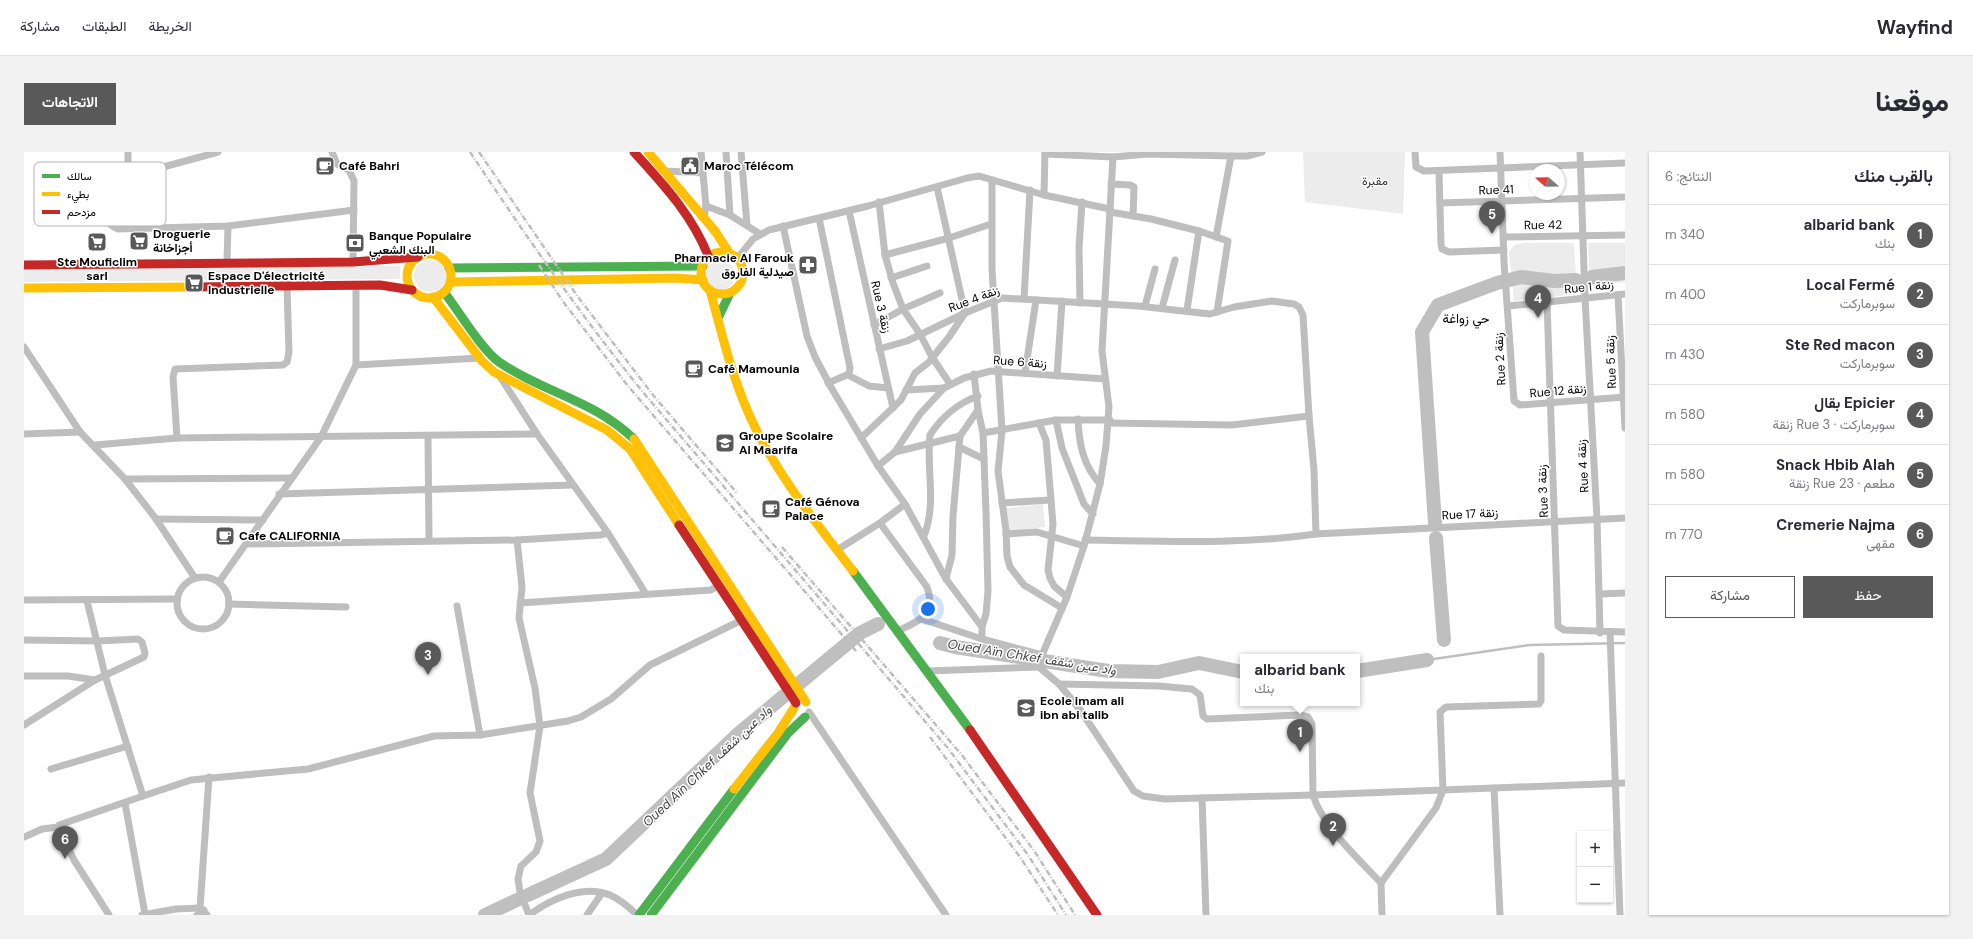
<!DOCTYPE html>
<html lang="ar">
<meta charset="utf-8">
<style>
:root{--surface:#fff;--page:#f2f2f3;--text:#2b2b33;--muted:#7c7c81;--line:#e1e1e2;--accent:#595959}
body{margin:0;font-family:"DM Sans",Vazirmatn,sans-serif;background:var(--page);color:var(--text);direction:rtl}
.controls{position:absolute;right:12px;bottom:12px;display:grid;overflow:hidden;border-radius:0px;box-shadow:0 1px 3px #0004}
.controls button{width:36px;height:36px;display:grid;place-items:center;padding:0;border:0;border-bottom:1px solid var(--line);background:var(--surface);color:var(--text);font:20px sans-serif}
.compass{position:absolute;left:1505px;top:12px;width:36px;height:36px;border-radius:50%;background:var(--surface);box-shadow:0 1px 3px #0004;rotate:290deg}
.you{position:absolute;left:904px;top:457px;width:14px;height:14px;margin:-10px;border:3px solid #fff;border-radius:50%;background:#1a73e8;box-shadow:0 0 0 6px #1a73e833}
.badge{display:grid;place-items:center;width:26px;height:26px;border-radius:50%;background:var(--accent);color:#fff;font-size:13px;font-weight:700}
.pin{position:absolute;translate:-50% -33px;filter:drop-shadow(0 1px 2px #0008)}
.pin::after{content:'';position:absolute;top:21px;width:14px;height:12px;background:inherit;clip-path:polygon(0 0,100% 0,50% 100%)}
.popup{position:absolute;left:1216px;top:502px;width:120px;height:52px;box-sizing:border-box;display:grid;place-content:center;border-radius:0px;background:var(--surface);filter:drop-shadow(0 1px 3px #0005);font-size:13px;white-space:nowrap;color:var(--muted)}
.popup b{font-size:15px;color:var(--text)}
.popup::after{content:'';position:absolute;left:50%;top:100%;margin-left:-8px;border:8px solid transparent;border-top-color:var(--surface)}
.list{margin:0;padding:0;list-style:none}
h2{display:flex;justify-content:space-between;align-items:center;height:52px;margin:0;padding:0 16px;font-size:17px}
h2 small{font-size:13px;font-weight:400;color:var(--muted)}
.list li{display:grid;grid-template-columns:26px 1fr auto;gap:12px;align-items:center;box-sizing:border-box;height:60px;padding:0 16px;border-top:1px solid var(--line)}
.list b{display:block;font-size:15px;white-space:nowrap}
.list p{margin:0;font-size:13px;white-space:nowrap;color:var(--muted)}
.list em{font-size:13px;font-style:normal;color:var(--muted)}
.actions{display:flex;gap:8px;padding:12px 16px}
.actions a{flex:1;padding:9px 0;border:1px solid var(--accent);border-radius:0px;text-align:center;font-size:14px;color:var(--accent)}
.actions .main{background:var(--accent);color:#fff}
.map{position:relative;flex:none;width:1601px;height:763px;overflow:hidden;direction:ltr;border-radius:0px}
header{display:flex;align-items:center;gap:24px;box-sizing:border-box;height:56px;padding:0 20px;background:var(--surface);border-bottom:1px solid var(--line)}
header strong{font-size:19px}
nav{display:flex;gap:22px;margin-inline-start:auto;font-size:14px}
.intro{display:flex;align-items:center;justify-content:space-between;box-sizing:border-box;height:96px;padding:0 24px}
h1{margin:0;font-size:28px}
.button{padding:10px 18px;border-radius:0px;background:var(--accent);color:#fff;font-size:14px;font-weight:700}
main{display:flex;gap:24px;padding:0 24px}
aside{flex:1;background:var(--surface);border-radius:0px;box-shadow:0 1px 3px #0004}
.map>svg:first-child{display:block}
.green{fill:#ececec}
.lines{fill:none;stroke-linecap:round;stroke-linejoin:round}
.stream{stroke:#bfbfbf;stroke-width:2.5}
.river{stroke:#bfbfbf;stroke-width:14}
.street{stroke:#bebebe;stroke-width:7}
.fast{stroke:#4caf50;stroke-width:9}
.slow{stroke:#ffc107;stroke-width:9}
.jam{stroke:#c62828;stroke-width:9}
.rail{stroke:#bebebe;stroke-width:2.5;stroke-dasharray:6 2 1 2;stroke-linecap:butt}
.labels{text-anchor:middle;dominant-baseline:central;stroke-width:3;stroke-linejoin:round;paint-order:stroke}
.poi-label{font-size:12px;font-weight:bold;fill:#000;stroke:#fff;text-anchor:start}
.park-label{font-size:12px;fill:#333;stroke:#fff}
.street-label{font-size:12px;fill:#000;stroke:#fff}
.neighbourhood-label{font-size:13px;fill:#000;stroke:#fff}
.water-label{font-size:13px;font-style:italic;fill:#444;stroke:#fff}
.key{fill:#fff;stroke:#b2b2b2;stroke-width:1}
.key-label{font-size:11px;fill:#000}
</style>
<header>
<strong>Wayfind</strong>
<nav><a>الخريطة</a><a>الطبقات</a><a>مشاركة</a></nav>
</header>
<div class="intro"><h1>موقعنا</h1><a class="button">الاتجاهات</a></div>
<main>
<aside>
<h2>بالقرب منك<small>النتائج: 6</small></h2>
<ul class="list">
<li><span class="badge">1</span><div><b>albarid bank</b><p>بنك</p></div><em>340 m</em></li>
<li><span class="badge">2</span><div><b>Local Fermé</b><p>سوبرماركت</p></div><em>400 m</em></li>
<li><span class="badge">3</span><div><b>Ste Red macon</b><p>سوبرماركت</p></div><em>430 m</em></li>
<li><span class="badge">4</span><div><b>Epicier بقال</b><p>سوبرماركت · Rue 3 زنقة</p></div><em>580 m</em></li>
<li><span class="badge">5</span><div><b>Snack Hbib Alah</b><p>مطعم · Rue 23 زنقة</p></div><em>580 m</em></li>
<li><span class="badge">6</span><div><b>Cremerie Najma</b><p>مقهى</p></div><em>770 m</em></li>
</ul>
<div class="actions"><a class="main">حفظ</a><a>مشاركة</a></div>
</aside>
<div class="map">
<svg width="1601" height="763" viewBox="0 0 1601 763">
<rect width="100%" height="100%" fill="#fff"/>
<g class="green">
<path d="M 1279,0 L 1381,0 L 1379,62 L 1281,50 Z"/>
<path d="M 1550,91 L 1553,142 L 1490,149 L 1485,101 C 1488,94 1491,92 1499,91 Z"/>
<path d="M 1564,91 L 1601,91 L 1601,130 L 1566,134 Z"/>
<circle cx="406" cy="124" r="16"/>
<circle cx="696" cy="123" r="15"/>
<path d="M 376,114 L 376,127 L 0,130 L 0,118 Z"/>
<path d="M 1019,352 L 1021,375 L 985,379 L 982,356 Z"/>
</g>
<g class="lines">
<path class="stream" d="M 1403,508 L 1506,493 L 1601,491"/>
<g class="river">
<path d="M 1568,125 L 1601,121"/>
<path d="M 1411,371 L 1398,180 L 1414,153 L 1473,131 L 1497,125 L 1530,129 L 1552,128"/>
<path d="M 1412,386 L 1420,488"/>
<path d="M 916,491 L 931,495 L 1084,519 L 1134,520 L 1175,511 L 1219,520"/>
<path d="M 1333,519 L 1403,508"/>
<path d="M 504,743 L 582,707 L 714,582 L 836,481 L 854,472"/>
<path d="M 461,763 L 493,748"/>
</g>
<g class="street">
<path d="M 104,0 L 104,24"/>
<path d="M 194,0 L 88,29 C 72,44 72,67 94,77 L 204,74 L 330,58"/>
<path d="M 308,0 L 313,12 L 325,18 L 330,29 L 329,110"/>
<path d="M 677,0 L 682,54 L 680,66"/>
<path d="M 702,0 L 706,63"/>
<path d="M 717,0 L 723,73"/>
<path d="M 1391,0 L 1392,15 L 1400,19 L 1601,11"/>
<path d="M 1476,0 L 1480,110 L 1490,249 L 1496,253 L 1601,245"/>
<path d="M 1556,0 L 1561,146 L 1573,367 L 1576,481"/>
<path d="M 1021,2 L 1089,5 L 1124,2 L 1207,4 L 1223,4 L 1238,0"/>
<path d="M 641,19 L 679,21"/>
<path d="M 1415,20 L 1417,92 L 1418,97 L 1425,100 L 1480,98"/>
<path d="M 968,28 L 968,117 L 978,279 L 974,319 L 982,379 L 983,404 L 986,415 L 1000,433 L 1038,456"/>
<path d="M 1087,32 L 1106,33 L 1110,35 L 1109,64"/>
<path d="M 1020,43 L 1021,0"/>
<path d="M 855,50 L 861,103 L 869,131 L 879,157 L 896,182 L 908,205 L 926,232"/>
<path d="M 1416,51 L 1601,45"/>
<path d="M 682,54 L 706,63 L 736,82"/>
<path d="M 825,59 L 869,256"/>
<path d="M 1086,60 L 1127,67 L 1175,79 L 1204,89 L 1193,160"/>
<path d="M 795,66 L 826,216 L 825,222 L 804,231"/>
<path d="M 759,74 L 783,184 L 791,205 L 808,237 L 854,314 L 881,352 L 922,427 L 958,475"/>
<path d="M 1192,85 L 1207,4"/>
<path d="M 1480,85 L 1601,83"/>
<path d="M 861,103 L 925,86 L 967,72"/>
<path d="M 713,107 L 729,87 L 745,78 L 844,54 L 943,26 L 955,24 L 1020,43 L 1086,57"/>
<path d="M 203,110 L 204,74"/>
<path d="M 867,126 L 903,114"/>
<path d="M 1594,143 L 1601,276"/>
<path d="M 1000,147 L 1006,38"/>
<path d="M 1523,150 L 1534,474 L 1540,478 L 1601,480"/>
<path d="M 1056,151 L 1055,96 L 1058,50"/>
<path d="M 1121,154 L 1131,117"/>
<path d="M 1484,154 L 1601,142"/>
<path d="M 1138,156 L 1151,108"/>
<path d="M 1163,158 L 1175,79"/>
<path d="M 850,173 L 879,157 L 916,141"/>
<path d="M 0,195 L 56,280 L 101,327 L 132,367 L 171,426"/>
<path d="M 855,197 L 883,189 L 941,161 L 978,146 L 1114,154 L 1186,162 L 1210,155 L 1248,149 L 1270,152 L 1275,155 L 1279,163 L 1285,264"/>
<path d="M 332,213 L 456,206"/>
<path d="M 1001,221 L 1012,148"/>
<path d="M 950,222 L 954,258 L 959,281 L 962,360 L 964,439 L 962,462 L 958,475 L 958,487"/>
<path d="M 824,223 L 845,234 L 864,236"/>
<path d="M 1033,224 L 1038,149"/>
<path d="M 882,238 L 920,236"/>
<path d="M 1054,267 C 1055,292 1059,313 1076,332"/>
<path d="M 1032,268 L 1038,296 L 1060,352 L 1069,362"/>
<path d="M 1015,271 L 1022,288 L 1029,372 L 1024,418 L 1026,426 L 1030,434 L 1043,445"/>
<path d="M 959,281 L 1032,268 L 1086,268"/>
<path d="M 0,282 L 56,280"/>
<path d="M 404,284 L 405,388"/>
<path d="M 153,286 L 149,225 L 151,217 L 259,213 L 263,210 L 265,200 L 263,135"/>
<path d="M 837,286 L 877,248 L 891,221 L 905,210 L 925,185 L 941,161 L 913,35"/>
<path d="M 71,293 L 153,286 L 513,282"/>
<path d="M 935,295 L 960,307"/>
<path d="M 871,300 L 936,284"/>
<path d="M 854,314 L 871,300 L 896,262 L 920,236 L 940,226 L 967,219 L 1081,227"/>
<path d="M 101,327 L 267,326"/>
<path d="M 255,342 L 548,333"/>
<path d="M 978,351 L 1026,348"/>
<path d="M 132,367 L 239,368"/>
<path d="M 856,371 L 881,352"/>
<path d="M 584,381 L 622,442"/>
<path d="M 982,382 L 1013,380 L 1060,394"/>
<path d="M 1292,382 L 1601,366"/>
<path d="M 900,384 C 913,351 902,316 906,283 C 917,266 934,251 954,244"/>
<path d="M 493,388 L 498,435 L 495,466 L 511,536 L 516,574 L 506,641 L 516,689 L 512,700 L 497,714 L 494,727 L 496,740 L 505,763"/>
<path d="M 1061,388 C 1138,389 1216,393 1292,382 L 1290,318 L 1285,264 L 1208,273 L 1085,271"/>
<path d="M 222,392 L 493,388 L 576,383 L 584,381 L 513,282 L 475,223"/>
<path d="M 813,398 L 856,371 L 903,435 C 913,463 896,468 874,479"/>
<circle cx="179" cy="451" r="26"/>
<path d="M 922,427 L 928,403 L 929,364 L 936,284 L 954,258"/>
<path d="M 195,430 L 297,285 L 332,213 L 332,134"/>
<path d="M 1576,442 L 1601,441"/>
<path d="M 0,448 L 153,447"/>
<path d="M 63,449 L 81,523 L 119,644 L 167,628 L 284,617 L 410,584 L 456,583 L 544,569 L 557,565 L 587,547 L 626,513 L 718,468"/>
<path d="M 496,451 L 687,438 L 695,433"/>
<path d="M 205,452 L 322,455"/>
<path d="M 433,454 L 456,583"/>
<path d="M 898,467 L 958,487 L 1018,503"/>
<path d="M 1586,480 L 1596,763"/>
<path d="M 0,488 L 74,489 L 114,487 L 118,490 L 121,501 L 120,505 L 71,528 L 0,573"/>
<path d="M 1015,515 L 1018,503 L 1043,445 L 1060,394 L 1076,332 L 1082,294 L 1085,255 L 1078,199 L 1089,5"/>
<path d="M 903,519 L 1015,515 L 1035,532 L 1057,559 L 1110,639 L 1119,644 L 1141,647 L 1289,643 L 1601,631"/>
<path d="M 0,524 L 44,524 L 71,528"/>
<path d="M 1035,532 L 1135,534 L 1168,537 L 1176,543 L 1179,564 L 1183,567 L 1276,563 L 1284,565 L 1288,572 L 1289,643 C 1298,674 1335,707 1357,731"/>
<path d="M 785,560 L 922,763"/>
<path d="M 27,617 L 104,594"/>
<path d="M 1470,636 L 1476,763"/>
<path d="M 1178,646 L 1182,763"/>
<path d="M 101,651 L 121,762"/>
<path d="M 0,685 L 18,677 L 34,675"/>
<path d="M 176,756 L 185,625"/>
<path d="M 85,763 L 50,708 L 34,675 L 35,673 L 119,644"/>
<path d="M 118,763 L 152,757 L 176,756 L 183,763"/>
<path d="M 173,763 L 180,758"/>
<path d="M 505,763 C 527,747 559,732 586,743 C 597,748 605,755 613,763"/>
<path d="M 563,763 L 578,741"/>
<path d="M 1358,763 L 1357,731 L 1412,656 L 1419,638 L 1416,560 L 1422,555 L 1515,552 L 1517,549 L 1517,504"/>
</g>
<g class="fast">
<path d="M 425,116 L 679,114"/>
<path d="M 420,140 C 434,158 458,198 475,210 C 520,241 568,247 610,287"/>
<path d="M 694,166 L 706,141"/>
<path d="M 829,419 L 946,578"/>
<path d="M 615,763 L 710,637"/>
<path d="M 627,763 L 764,581 L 781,565"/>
</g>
<g class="slow">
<path d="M 624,0 L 691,79 L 706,102"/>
<circle cx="698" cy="121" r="21"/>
<circle cx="405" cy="124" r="22"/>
<path d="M 426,130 L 651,126 L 679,128"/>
<path d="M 0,136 L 168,135"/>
<path d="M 686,138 C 697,179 707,221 724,260 C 749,318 791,369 829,419"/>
<path d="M 409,145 L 458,209 L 470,220 L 583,278 L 606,297 L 655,373"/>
<path d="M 610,287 L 782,550"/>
<path d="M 710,637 L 754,581 L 770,556"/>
</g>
<g class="jam">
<path d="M 610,0 C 640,33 669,64 685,106"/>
<path d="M 0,113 L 329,110 L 394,105"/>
<path d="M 168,135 L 356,133 L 388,138"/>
<path d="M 655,373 L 772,551"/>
<path d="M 946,578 L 1073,763"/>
</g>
<g class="rail">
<path d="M 446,0 C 502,84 559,167 623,245 L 923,595 L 1004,703 L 1042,763"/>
<path d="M 455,0 L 554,145 L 629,243 L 713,341"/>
<path d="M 515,113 L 540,151 L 604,234 L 832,499"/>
<path d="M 758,395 L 937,602 L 1011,700 L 1051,763"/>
<path d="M 906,585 L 996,705 L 1034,763"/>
</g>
</g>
<defs>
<symbol id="cafe-square" viewBox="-11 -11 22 22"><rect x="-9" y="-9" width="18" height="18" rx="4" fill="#595959" stroke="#fff"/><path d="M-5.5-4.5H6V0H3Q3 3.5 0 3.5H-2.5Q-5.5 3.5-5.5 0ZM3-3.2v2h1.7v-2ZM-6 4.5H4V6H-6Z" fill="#fff"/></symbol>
<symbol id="civic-square" viewBox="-11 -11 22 22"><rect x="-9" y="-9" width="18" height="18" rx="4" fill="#595959" stroke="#fff"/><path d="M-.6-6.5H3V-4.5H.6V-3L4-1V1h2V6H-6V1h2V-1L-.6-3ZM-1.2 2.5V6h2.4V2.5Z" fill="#fff"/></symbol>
<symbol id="supermarket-square" viewBox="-11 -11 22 22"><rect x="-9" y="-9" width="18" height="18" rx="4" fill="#595959" stroke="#fff"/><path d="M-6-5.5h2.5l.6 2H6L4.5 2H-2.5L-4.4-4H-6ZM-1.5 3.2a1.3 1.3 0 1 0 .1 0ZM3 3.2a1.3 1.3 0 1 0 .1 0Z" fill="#fff"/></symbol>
<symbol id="bank-square" viewBox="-11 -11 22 22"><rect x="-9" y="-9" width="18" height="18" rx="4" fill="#595959" stroke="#fff"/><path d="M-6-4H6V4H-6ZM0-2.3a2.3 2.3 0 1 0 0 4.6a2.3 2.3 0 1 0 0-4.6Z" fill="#fff"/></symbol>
<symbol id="pharmacy-square" viewBox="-11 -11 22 22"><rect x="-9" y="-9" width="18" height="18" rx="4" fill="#595959" stroke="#fff"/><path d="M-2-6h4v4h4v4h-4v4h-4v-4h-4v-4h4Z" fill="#fff"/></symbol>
<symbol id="school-square" viewBox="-11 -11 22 22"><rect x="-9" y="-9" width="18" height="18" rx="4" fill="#595959" stroke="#fff"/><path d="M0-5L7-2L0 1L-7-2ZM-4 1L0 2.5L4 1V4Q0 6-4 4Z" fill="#fff"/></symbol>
</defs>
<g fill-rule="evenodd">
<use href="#cafe-square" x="290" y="3" width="22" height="22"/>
<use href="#civic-square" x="655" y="3" width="22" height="22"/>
<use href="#supermarket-square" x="104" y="78" width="22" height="22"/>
<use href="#supermarket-square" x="62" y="79" width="22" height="22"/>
<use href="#bank-square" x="320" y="80" width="22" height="22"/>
<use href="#pharmacy-square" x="773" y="102" width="22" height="22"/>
<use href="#supermarket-square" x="159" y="120" width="22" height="22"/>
<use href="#cafe-square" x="659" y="206" width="22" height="22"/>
<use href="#school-square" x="690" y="280" width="22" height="22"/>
<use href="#cafe-square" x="736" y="346" width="22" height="22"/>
<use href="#cafe-square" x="190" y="373" width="22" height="22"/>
<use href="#school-square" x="991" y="545" width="22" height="22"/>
</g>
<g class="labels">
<g class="poi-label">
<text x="315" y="14">Café Bahri</text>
<text x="680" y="14">Maroc Télécom</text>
<text x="129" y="82">Droguerie<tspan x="129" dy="14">أجزاخانة</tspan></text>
<text x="345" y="84">Banque Populaire<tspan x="345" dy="14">البنك الشعبي</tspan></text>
<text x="770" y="106" text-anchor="end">Pharmacie Al Farouk<tspan x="770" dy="14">صيدلية الفاروق</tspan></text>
<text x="73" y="110" text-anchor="middle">Ste Mouficlim<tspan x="73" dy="14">sarl</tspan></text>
<text x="184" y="124">Espace D'électricité<tspan x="184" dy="14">Industrielle</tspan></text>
<text x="684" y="217">Café Mamounia</text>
<text x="715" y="284">Groupe Scolaire<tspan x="715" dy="14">Al Maarifa</tspan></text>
<text x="761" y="350">Café Génova<tspan x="761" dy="14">Palace</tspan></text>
<text x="215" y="384">Cafe CALIFORNIA</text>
<text x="1016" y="549">Ecole imam ali<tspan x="1016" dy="14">ibn abi talib</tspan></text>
</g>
<g class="park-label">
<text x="1351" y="29">مقبرة</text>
</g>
<g class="street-label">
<text transform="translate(1472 38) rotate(-2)">Rue 41</text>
<text transform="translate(1519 73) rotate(-1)">Rue 42</text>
<text transform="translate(1565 135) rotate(-6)">Rue 1 زنقة</text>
<text transform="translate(950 147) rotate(-21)">Rue 4 زنقة</text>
<text transform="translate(857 155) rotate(77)">Rue 3 زنقة</text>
<text transform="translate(1476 207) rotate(-93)">Rue 2 زنقة</text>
<text transform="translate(996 210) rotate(4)">Rue 6 زنقة</text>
<text transform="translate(1587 210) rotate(-92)">Rue 5 زنقة</text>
<text transform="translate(1534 239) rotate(-5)">Rue 12 زنقة</text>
<text transform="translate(1559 314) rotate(-93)">Rue 4 زنقة</text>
<text transform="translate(1519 339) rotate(-92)">Rue 3 زنقة</text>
<text transform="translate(1446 362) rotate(-3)">Rue 17 زنقة</text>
</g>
<g class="neighbourhood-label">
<text x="1442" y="166">حي زواغة</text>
</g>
<g class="water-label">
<text transform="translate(1008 505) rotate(9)">Oued Aïn Chkef واد عين شقف</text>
<text transform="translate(683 614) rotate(-43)">Oued Aïn Chkef واد عين شقف</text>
</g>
</g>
<rect x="10" y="10" width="132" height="64" rx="6" class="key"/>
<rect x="18" y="22" width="18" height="4" fill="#4caf50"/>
<rect x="18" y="40" width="18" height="4" fill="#ffc107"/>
<rect x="18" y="58" width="18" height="4" fill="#c62828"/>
<g class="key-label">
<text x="43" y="28">سالك</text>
<text x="43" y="46">بطيء</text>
<text x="43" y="64">مزدحم</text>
</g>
</svg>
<div class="controls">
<button>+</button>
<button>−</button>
</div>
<svg class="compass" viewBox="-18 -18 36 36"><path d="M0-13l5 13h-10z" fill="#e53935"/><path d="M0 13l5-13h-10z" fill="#7c7c81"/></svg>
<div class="you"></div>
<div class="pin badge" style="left:1276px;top:600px">1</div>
<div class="popup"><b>albarid bank</b>بنك</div>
<div class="pin badge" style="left:1309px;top:694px">2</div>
<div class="pin badge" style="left:404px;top:523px">3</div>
<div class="pin badge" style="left:1514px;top:166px">4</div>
<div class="pin badge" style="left:1468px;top:82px">5</div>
<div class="pin badge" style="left:41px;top:707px">6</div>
</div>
</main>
